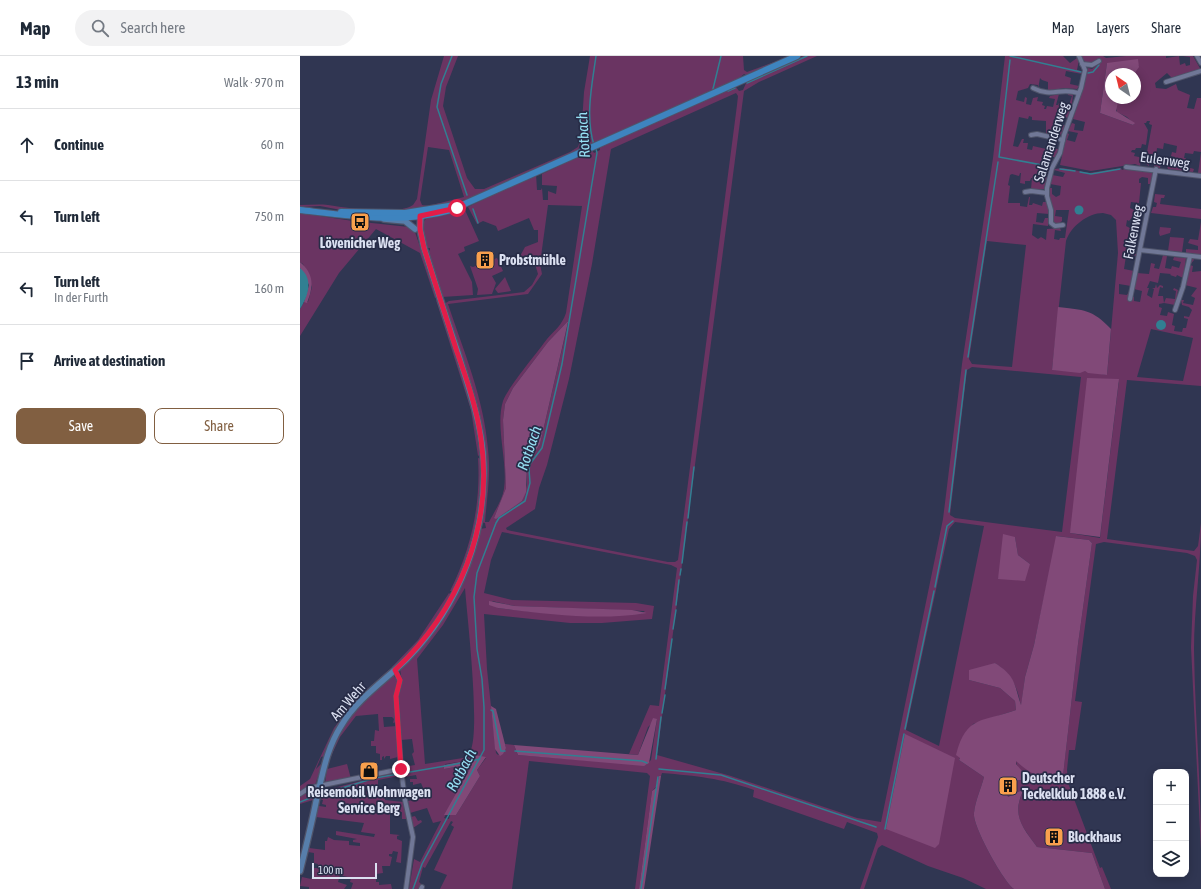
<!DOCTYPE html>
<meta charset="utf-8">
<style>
:root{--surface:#fff;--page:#f2f2f3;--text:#1f2937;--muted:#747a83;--line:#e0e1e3;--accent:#815f41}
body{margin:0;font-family:"Asap Condensed",sans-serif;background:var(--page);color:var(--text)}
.controls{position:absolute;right:12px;bottom:12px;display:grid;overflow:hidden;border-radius:8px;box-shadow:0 2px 10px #0003}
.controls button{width:36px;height:36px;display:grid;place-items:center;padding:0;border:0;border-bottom:1px solid var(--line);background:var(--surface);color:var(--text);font:20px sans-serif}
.compass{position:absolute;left:805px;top:12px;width:36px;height:36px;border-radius:50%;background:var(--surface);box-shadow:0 2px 10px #0003;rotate:325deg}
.scale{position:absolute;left:12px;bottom:10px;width:65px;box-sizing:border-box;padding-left:4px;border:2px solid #dbe0f1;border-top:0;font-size:11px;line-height:14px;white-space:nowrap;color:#dbe0f1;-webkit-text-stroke:3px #272c47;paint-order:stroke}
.stop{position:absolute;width:12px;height:12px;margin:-9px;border:3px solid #e11d48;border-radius:50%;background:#fff}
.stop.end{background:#e11d48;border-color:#fff;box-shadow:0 1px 4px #0008}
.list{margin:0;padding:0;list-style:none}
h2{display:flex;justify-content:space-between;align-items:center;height:52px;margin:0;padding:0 16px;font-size:17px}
h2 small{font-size:13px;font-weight:400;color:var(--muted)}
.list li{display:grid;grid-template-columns:26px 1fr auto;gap:12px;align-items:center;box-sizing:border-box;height:72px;padding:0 16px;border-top:1px solid var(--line)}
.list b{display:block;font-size:15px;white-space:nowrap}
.list p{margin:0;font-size:13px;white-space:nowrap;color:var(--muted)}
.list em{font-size:13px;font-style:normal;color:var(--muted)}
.actions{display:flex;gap:8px;padding:12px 16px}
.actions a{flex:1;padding:9px 0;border:1px solid var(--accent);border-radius:8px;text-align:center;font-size:14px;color:var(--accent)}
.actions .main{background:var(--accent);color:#fff}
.icon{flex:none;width:22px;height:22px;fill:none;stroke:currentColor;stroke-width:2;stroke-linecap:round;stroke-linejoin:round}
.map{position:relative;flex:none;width:901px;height:833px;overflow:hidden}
header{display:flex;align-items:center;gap:24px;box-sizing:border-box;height:56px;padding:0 20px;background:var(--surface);border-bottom:1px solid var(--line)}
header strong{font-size:19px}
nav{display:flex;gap:22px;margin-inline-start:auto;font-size:14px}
.search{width:280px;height:36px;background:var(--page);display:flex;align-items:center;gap:10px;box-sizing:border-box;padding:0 14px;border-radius:22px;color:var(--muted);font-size:15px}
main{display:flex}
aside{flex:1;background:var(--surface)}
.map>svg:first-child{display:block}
.green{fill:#6a3462;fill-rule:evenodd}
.forest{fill:#814978}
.water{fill:#317f92}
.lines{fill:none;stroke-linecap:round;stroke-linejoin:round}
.stream{stroke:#317f92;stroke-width:1.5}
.street-casing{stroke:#4f546a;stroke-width:6}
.secondary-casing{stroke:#4f546a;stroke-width:8}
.primary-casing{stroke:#4f546a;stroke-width:8}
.street{stroke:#707796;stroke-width:4}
.secondary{stroke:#577eab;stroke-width:5.5}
.primary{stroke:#3e84bf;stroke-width:6}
.route{stroke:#e11d48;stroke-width:5}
.labels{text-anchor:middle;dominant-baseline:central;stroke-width:3.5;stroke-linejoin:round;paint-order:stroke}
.street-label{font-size:14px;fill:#dbe0f1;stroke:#272c47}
.poi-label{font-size:14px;font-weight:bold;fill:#dbe0f1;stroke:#272c47;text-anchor:start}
.water-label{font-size:15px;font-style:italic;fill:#97e1f5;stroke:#272c47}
</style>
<header>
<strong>Map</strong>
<div class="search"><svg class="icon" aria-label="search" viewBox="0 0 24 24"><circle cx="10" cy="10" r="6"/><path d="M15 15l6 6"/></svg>Search here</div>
<nav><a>Map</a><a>Layers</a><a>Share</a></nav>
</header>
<main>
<aside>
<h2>13 min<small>Walk · 970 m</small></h2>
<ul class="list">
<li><svg class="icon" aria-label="ahead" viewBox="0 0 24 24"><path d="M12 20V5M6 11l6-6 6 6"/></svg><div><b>Continue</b></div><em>60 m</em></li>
<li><svg class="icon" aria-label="left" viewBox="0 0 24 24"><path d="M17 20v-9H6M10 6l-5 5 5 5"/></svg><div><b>Turn left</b></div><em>750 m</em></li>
<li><svg class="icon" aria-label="left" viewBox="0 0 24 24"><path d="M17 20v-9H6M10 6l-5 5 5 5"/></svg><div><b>Turn left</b><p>In der Furth</p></div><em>160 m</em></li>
<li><svg class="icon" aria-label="arrive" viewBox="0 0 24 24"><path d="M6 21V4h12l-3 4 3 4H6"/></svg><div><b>Arrive at destination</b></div></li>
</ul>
<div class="actions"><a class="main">Save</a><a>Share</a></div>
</aside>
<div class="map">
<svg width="901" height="833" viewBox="0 0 901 833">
<rect width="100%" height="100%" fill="#303652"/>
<g class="green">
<path d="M 144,0 L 158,0 L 146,31 L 143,50 L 167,122 L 175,133 L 184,133 L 270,96 L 278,91 L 281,82 L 284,36 L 290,0 L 443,0 L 444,14 L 447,16 L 491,0 L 446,19 L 444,18 L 438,23 L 298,86 L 297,85 L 286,90 L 284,80 L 282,80 L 278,95 L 167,143 L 126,153 C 119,150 114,151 108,156 L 41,154 L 20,150 L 0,151 L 0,149 C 9,149 19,148 28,149 C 48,152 96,160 113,149 L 117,143 L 131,44 ZM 128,91 L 149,94 L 164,141 L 128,150 L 122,149 L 120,144 Z"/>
<path d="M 503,0 L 517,0 L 459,26 L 444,35 L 357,699 L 431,720 L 557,762 L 581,766 L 643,463 L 662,308 L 693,102 L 705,0 L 763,0 L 770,7 L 777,2 L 779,4 L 777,14 L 781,15 L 782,18 L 766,15 L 765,20 L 771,22 L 770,28 L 779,30 L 777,33 L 764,32 L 748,35 L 748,26 L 742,24 L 740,22 L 738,33 L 738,29 L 730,28 L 728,32 L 718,35 L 716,44 L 724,46 L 725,41 L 727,42 L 726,48 L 731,49 L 733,42 L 738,41 L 737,45 L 743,46 L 742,49 L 745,50 L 744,53 L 746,53 L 747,50 L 753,51 L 755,43 L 749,42 L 750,40 L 759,38 L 756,49 L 758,49 L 759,47 L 769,49 L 772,40 L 768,39 L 768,37 L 773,38 L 771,58 L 768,58 L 770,59 L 769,62 L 761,61 L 760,63 L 756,62 L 752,76 L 761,76 L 763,69 L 766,70 L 760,80 L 746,78 L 746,65 L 732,64 L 732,61 L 729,60 L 728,63 L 719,61 L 713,90 L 718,91 L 722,83 L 724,83 L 723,87 L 728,87 L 727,93 L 732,94 L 733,90 L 746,93 L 747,89 L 750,89 L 749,92 L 758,93 L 760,88 L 756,101 L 752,101 L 744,133 L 731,133 L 732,122 L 731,122 L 730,125 L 725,125 L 725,128 L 720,127 L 721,117 L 720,117 L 719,120 L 712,118 L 710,119 L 708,129 L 710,130 L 708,147 L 720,147 L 720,150 L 727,151 L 729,141 L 730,141 L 729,149 L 732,149 L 733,147 L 742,150 L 743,146 L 747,146 L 749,158 L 737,157 L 736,166 L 743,167 L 745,162 L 749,162 L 748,170 L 733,168 L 732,179 L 738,183 L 741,181 L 746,184 L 747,173 L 760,172 L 761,175 L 755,174 L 754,183 L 759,184 L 760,182 L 765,182 L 769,154 L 756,154 L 755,160 L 762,161 L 762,165 L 758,168 L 753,166 L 753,153 L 749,138 L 750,132 L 752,132 L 752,138 L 756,141 L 760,139 L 761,130 L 750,128 L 752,119 L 763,121 L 765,117 L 754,114 L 755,113 L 763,112 L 789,117 L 821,112 L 822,114 L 827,112 L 854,115 L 852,128 L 848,128 L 848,122 L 842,121 L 839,123 L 839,127 L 841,127 L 839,147 L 831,146 L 830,152 L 834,154 L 834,159 L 829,165 L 827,164 L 826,170 L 830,172 L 828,180 L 835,181 L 827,183 L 827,186 L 829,186 L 827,197 L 837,198 L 837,200 L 833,199 L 833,201 L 826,200 L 824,213 L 834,215 L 831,230 L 819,228 L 819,238 L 827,239 L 830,233 L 832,240 L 834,241 L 834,245 L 840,246 L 842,235 L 834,233 L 837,217 L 849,218 L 851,207 L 855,208 L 854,212 L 859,213 L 863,199 L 867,200 L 865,212 L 871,213 L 872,210 L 879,212 L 881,206 L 873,204 L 874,201 L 886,202 L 883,222 L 877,219 L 876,221 L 870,219 L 871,218 L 860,217 L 858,227 L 850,225 L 847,232 L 849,232 L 847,239 L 852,242 L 854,233 L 852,232 L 855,232 L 856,228 L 857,232 L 860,229 L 863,230 L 863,232 L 860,231 L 858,240 L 863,240 L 864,247 L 859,248 L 859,251 L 862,252 L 860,259 L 867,260 L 868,256 L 874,258 L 872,269 L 875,270 L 874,275 L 882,276 L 883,272 L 886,272 L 888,263 L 884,262 L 884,260 L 889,261 L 892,254 L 889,251 L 882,249 L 881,244 L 884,244 L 883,247 L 893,249 L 895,242 L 891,240 L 897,232 L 885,229 L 891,203 L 893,202 L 894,204 L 890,209 L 893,210 L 892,216 L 901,215 L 901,330 L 827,324 L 807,483 L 894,495 L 898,490 L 901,467 C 901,510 894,552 894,594 C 895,661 901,728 901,795 L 891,591 L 893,540 L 897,504 L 895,500 L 887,497 L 804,486 L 796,488 L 775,645 L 782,646 L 775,694 L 769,694 L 767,714 L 768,727 L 800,812 L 802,811 L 811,833 L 805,833 L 792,797 L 737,791 C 722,770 711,760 724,733 L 708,741 L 706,732 L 711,731 L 710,725 L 724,724 C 723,716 716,712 716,704 L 763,720 L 778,588 L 792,487 L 789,484 L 757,480 L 734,589 L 725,621 L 721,651 C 718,632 712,618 695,607 L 669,624 L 700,632 L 715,645 L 716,654 L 673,668 L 659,704 L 684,721 C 681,733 675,745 674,757 C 672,769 703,825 714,833 L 686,833 L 663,822 L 628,810 L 582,789 L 578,792 L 564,833 L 560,833 L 578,781 L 577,777 L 547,766 L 544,773 L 453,741 L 454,734 C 420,722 397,720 362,717 L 361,720 L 359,720 L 356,731 L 352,735 L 339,833 L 335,833 L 350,720 L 347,717 L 229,705 L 212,833 L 140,833 L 147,819 L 134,814 L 154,771 L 151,769 L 153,766 L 151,765 L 125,812 L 123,811 L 119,826 L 121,828 L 119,833 L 109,833 L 114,803 L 120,806 L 141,765 L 133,767 L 127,752 L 110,757 L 108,745 L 127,741 L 121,727 L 113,729 L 113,726 L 110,726 L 110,723 L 117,723 L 116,719 L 105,721 L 103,711 L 115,709 L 112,698 L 114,696 L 112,683 L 101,684 L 98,637 L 102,625 L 100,613 L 146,557 L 180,473 L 186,472 L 185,467 L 181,466 L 183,385 L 144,248 L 149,245 L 224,236 L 232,229 L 238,218 L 235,208 L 226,204 L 219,207 L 218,204 L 225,191 L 238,186 L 238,174 L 234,174 L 229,162 L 198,175 L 196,170 L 183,165 L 177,168 L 168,151 L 236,118 L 237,134 L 241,134 L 242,132 L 243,144 L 248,144 L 248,135 L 256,138 L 257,130 L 242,129 L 242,118 L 292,94 L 294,97 L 300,94 L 300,90 L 436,31 L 439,35 L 443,34 L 447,25 ZM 436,37 L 438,40 L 437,49 L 378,504 L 375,506 L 368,506 L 207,474 L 206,472 L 235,453 L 239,432 L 247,409 L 269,323 L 292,208 L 311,93 ZM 248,149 L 282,150 L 266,257 C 262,269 255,274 247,283 C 237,297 208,331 203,345 C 195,371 208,405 204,433 C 202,445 194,456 189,466 L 185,466 C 187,442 191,418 188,393 C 184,343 164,296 148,248 L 228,238 L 242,218 L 240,208 ZM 803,157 L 811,159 L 816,164 L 818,197 L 807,319 L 785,315 L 752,314 L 766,185 C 771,170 788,157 803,157 ZM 687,185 L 726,189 L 712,311 L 672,308 L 669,303 ZM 267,266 L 268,267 L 240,388 L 227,410 L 227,429 L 222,445 L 194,462 L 206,432 L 203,364 L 205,348 L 213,332 L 248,286 ZM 851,273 L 893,282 L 883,325 L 837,321 ZM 672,311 L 781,321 L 762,476 L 655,462 L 650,459 L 667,314 ZM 819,324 L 800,482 L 770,477 ZM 655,466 L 684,470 L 639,690 L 606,674 L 649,473 ZM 202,476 L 371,509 L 377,512 L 359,650 L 350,649 L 329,698 L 338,699 L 348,671 L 357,663 L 351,704 L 346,709 L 218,699 L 214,689 L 205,688 L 206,692 L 198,699 L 196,697 L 187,613 L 184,558 L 270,567 L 302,567 L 352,563 L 354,550 L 336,547 L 212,544 L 184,537 L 191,504 ZM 715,481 L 718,499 L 730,508 L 698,523 ZM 165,532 C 167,560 181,676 170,696 C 169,699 166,700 163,702 L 125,708 L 117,603 L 143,569 ZM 192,545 L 215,550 L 345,555 L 341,558 C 292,560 246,558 198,552 ZM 175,699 L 186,702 L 177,714 L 180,720 L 156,759 L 150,759 L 149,763 L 144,762 L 171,711 L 167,709 L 144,713 L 145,708 L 165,705 Z"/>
<path d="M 781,0 L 803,0 L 806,2 L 826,0 L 866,0 L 866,2 L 879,0 L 880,9 L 885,7 L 886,10 L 890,9 L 890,1 L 883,0 L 893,0 L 901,14 L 873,23 L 867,17 L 855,27 L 856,32 L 866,33 L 876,28 L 878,34 L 890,39 L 887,52 L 894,53 L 897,42 L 901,42 L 901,118 L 898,117 L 901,96 L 894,95 L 893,98 L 885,97 L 884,102 L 886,102 L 883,110 L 894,113 L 893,116 L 868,113 L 866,108 L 873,109 L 875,101 L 871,100 L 872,96 L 876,97 L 877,90 L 864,87 L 863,93 L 857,92 L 856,101 L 862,102 L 860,112 L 854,111 L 854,108 L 849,107 L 849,110 L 845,107 L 852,69 L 849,68 L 850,65 L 847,65 L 846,67 L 844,67 L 848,74 L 846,89 L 842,88 L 841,92 L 836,92 L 835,94 L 832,94 L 831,96 L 835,97 L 834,100 L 839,101 L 841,103 L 840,110 L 835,108 L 791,115 L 760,109 L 767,77 L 769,78 L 767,84 L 775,86 L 778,77 L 768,75 L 772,67 L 775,68 L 774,74 L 783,75 L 785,66 L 773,63 L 788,12 L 792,13 L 800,7 L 797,3 L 791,7 L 785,6 ZM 807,7 L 839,9 L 834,18 L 835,42 L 819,42 L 816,52 L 817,56 L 827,61 L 834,68 L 833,69 L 800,57 Z"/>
<path d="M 855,138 L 865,139 L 864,142 L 861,142 L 860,148 L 901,153 L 901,163 L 851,157 L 853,151 L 856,151 L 857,147 L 854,146 Z"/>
<path d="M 161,153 L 165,154 L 179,185 L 164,191 L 165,195 L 158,198 L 172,226 L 173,239 L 142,241 L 127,196 L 130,194 L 130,192 L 126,192 L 122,169 L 127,161 Z"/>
<path d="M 0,157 L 53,165 L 109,171 L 115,176 L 137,241 L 135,242 L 120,197 L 76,173 L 39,217 L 0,280 L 0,253 L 4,246 L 8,246 L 12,231 L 3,208 L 0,206 Z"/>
<path d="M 901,166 L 901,199 L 886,197 L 886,193 L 898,194 L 898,190 L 888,187 L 890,183 L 898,184 Z"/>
<path d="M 860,171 L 871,172 L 870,177 L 860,180 L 859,177 Z"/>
<path d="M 870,181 L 884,182 L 882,196 L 868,195 Z"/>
<path d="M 197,202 L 203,215 L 192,220 L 196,227 L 192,238 L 177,239 L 178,233 L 170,210 L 173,211 Z"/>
<path d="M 205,221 L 211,235 L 198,237 L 195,233 Z"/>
<path d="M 874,232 L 878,234 L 875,249 L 864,247 L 866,242 L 875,243 L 876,235 L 873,234 Z"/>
<path d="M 136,244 L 139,246 C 155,296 173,346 181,398 L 178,400 L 171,354 Z"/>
<path d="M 178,402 L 181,403 C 181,449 175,494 152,535 L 150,535 C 171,493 181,449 178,402 Z"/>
<path d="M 149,537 L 151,539 C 137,566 118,591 95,611 L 92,611 L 118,584 Z"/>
<path d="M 89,614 L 90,616 L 54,648 L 52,647 Z"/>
<path d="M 93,619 L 98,625 L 96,666 L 93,667 L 94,663 L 92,661 L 83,661 L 84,671 L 97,670 L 98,701 L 90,703 L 90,700 L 86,700 L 84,703 L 84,700 L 82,701 L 82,704 L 80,704 L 80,698 L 76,697 L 76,690 L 71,690 L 71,685 L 74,685 L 75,674 L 79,675 L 78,658 L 56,660 L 40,681 L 31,700 L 27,704 L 42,671 L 63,646 Z"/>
<path d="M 51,649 L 52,652 L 25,700 L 21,701 L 16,713 L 23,706 L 15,729 L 0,736 L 0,730 L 10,723 L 34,672 Z"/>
<path d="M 47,708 L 51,723 L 25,728 L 27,713 Z"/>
<path d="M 98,715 L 99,720 L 78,724 L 78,734 L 93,734 L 93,738 L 85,737 L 85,744 L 103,746 L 107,763 L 102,763 L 102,756 L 90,756 L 90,778 L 100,779 L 97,780 L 97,783 L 102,785 L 101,807 L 96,806 L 98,796 L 93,795 L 92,798 L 89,798 L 89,800 L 92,801 L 90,810 L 82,810 L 83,817 L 76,818 L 76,826 L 79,826 L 79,829 L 91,828 L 92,833 L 51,833 L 53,827 L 50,826 L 51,822 L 40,819 L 38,826 L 47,829 L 44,833 L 9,833 L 9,831 L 0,830 L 2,821 L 11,823 L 13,819 L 14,812 L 17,812 L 18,808 L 14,807 L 14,797 L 8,796 L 9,792 L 25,794 L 25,785 L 27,785 L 28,781 L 34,784 L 49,785 L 49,789 L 60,790 L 60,787 L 53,786 L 53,784 L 57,783 L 36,779 L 36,775 L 74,781 L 75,778 L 61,776 L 64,767 L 16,761 L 19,750 L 26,751 L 26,749 L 22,748 L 23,744 L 20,743 L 23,735 Z"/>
<path d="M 10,734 L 13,734 L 14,737 L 13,744 L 0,748 L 0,740 Z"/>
<path d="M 115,760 L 118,765 L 121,764 L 122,766 L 113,772 L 111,761 Z"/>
</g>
<g class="forest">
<path d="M 838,3 L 839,11 L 834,18 L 811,18 L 811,42 L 819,42 L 816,55 L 835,67 L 833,69 L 800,57 L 807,7 Z"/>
<path d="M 0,206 C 14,218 14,230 7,247 L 4,246 L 9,229 L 0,212 Z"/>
<path d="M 758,251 C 784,254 792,253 811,273 L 807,319 L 788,317 L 785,315 L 780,317 L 752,314 Z"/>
<path d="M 267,266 L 268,266 L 240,388 L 227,410 L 226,436 L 222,445 L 196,463 L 194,462 L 206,432 L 203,364 L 205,348 L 213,332 L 248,286 Z"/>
<path d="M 787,322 L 819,323 L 800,481 L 770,477 Z"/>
<path d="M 703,478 L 715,481 L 718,499 L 730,508 L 725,525 L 698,523 Z"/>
<path d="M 756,480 L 789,484 L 792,487 L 778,588 L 763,720 C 738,720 735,722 716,705 L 716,708 L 728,722 L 724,724 L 710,725 L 710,727 L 705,728 L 708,741 L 724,733 C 711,759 722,770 737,791 L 792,797 L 805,833 L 714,833 C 703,825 672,769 674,757 C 675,745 681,733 684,721 L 659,704 L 660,702 L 656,699 C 666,659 683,666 716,654 L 715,645 L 700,632 L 669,624 L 669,614 L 695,607 C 717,621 714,629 721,649 L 725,621 L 734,589 Z"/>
<path d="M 189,545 L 215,550 L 332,554 L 347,557 C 298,565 246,558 198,552 L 189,549 Z"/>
<path d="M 191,650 L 196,653 L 206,692 L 203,698 L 200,700 L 195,693 Z"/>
<path d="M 353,662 L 357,663 L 349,707 L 344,710 L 218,699 L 214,689 L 338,699 Z"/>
<path d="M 605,678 L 655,702 L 639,788 L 635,792 L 586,773 Z"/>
<path d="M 175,699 L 186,701 L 177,714 L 180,720 L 156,759 L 144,759 L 171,711 L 166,709 L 144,713 L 144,709 L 165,705 Z"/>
<path d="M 359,720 L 361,720 L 344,833 L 339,833 L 352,735 L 356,732 Z"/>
</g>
<g class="water">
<circle cx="779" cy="154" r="4.5"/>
<path d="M 0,212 C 14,223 8,240 0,253 Z"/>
<circle cx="861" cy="269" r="5"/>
</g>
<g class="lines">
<g class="stream">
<path d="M 152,0 L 141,28 L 137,51 L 167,139"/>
<path d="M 710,0 L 781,16"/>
<path d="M 710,4 L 699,101 L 748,110"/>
<path d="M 788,17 L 793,16 L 799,9"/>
<path d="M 447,27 L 507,0"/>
<path d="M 413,33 L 421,0"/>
<path d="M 428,35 L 435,32"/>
<path d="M 294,89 C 285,60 292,29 296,0"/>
<path d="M 760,113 L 775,115"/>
<path d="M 780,116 L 791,118 L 820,113"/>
<path d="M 173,153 L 178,167"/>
<path d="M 668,301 L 698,106"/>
<path d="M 649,456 L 666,314"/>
<path d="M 388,462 L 394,411"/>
<path d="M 382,507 L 387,466"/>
<path d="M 380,519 L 381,513"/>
<path d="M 635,531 L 647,470 L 653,465"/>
<path d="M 376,549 L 379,524"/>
<path d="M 373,573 L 376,554"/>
<path d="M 365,633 L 372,583"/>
<path d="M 191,654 L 193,655 L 201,695 L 205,695"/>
<path d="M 362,657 L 365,639"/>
<path d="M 605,673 L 634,535"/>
<path d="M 215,695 L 342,705 L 347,707"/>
<path d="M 356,703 L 361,661"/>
<path d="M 359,713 L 421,719 L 576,771"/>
<path d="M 19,739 L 75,722 L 151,709 L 180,703"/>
<path d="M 0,746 L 15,740"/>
<path d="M 585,773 L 604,678"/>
<path d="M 113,833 L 122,808 L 184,694 L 184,651 L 182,623 L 177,593 L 174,541 L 177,517 L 196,467 L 199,462 L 225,445 L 230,427 L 229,413 L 230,408 L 242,392 L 245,380 L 262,308 L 297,97 L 296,93"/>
<path d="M 341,833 L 358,721"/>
</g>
<defs>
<g id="street">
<path d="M 897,0 L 901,7"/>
<path d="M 782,8 L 792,9 L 799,5"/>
<path d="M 866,26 L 901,15"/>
<path d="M 733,32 C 752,42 760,31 778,37"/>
<path d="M 731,79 L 737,78 L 763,84"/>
<path d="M 826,111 L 901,120"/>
<path d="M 725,136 L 731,135 L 747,137"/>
<path d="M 763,169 L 755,170 L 751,167 L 751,154 L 747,140 L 747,132 L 752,112 L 760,97 L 764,79 L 781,32 L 785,14 L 779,0"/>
<path d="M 840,194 L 901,201"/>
<path d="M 830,243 L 856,113"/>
<path d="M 875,254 L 883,231 L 890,200"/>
<path d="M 95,614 L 100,625 L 96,640 L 101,713 L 105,744 L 113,781 L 106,833"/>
<path d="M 0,738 L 9,732 L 101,713"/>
<path d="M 121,833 L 122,831"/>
</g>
<g id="secondary">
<path d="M 84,163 L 105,165 L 115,173"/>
<path d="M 0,815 C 6,791 12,766 17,741 C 23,716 27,692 41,670 C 57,643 84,625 106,604 C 160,550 189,474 183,397 C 180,363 168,330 158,297 C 146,262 135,227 124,192 L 120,173 L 121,156"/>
</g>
<g id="primary">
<path d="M 0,154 C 51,160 101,168 151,154 L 497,0"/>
<path d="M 41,156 L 105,157 L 155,149"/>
</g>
</defs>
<use href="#street" class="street-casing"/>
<use href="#secondary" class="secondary-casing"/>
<use href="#primary" class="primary-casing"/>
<use href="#street" class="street"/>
<use href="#secondary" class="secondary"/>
<use href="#primary" class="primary"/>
</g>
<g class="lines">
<path class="route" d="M 101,713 L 96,640 L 100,624 L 95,614 C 158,555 194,471 181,383 C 177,353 167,324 157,296 C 146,261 135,227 124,192 L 120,173 L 120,160 L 157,152"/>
</g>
<defs>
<symbol id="bus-square" viewBox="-11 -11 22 22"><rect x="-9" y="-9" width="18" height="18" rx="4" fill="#f9a04d" stroke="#272c47"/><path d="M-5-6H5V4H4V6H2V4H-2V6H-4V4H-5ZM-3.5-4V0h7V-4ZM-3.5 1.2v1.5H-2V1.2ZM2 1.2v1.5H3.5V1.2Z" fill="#111"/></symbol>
<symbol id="building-square" viewBox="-11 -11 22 22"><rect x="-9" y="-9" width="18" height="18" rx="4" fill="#f9a04d" stroke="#272c47"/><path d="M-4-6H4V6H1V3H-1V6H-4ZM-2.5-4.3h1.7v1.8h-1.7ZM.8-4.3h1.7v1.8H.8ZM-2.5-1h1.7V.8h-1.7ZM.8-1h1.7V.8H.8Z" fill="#111"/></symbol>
<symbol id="shop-square" viewBox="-11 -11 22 22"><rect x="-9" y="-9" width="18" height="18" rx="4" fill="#f9a04d" stroke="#272c47"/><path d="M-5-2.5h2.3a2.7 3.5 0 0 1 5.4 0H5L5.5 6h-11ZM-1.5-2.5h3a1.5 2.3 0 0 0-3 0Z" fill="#111"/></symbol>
</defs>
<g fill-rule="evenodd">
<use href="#bus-square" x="49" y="155" width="22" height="22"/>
<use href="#building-square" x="174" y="193" width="22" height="22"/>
<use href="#shop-square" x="58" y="704" width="22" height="22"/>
<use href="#building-square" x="697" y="719" width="22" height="22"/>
<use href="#building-square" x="743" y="770" width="22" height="22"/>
</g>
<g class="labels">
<g class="street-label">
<text transform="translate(751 86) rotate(-72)">Salamanderweg</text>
<text transform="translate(865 104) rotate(8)">Eulenweg</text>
<text transform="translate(833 176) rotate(-79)">Falkenweg</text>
<text transform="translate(48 645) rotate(-49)">Am Wehr</text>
</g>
<g class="poi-label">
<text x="60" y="187" text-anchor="middle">Lövenicher Weg</text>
<text x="199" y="204">Probstmühle</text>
<text x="722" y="722">Deutscher<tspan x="722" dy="16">Teckelklub 1888 e.V.</tspan></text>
<text x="69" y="736" text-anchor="middle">Reisemobil Wohnwagen<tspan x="69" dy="16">Service Berg</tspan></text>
<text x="768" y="781">Blockhaus</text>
</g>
<g class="water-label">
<text transform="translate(283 79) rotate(-94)">Rotbach</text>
<text transform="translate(229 392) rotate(-71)">Rotbach</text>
<text transform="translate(161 714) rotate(-62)">Rotbach</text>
</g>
</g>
</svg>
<div class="controls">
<button>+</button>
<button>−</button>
<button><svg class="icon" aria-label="layers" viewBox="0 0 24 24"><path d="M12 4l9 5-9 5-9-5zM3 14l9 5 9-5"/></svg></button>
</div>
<svg class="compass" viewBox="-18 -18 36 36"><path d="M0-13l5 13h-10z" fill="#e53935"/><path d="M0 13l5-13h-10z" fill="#747a83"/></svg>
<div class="scale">100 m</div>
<div class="stop" style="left:157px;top:152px"></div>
<div class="stop end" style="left:101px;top:713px"></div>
</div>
</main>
